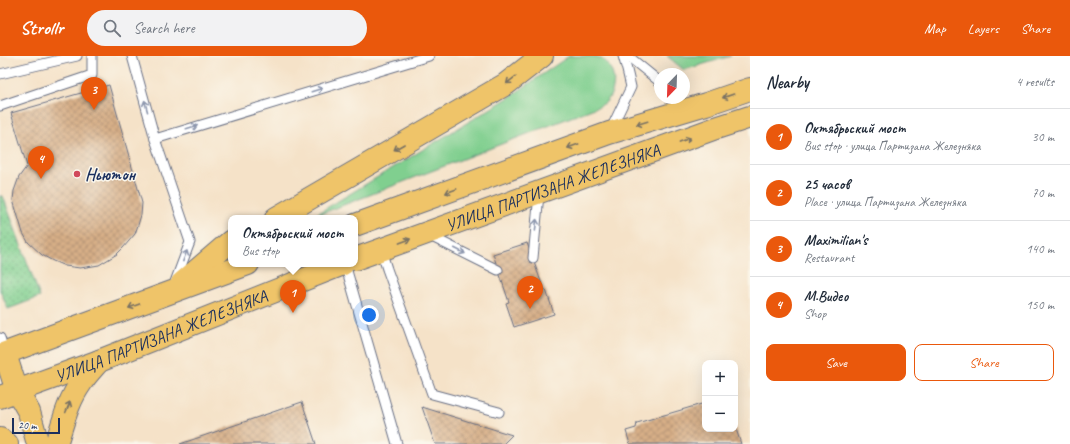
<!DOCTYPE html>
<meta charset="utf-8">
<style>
:root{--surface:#fff;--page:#f2f2f3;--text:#1f2937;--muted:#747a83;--line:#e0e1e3;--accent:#ea580c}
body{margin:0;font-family:Caveat,sans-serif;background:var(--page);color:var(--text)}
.controls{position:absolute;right:12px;bottom:12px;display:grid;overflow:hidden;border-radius:8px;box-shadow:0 4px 16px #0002}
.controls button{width:36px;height:36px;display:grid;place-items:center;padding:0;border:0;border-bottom:1px solid var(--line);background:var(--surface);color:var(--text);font:20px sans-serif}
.compass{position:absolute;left:654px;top:12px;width:36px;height:36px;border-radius:50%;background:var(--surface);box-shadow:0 4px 16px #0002;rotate:203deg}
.scale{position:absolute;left:12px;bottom:10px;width:48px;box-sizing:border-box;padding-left:4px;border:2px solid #1b2f5e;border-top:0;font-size:11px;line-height:14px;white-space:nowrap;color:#1b2f5e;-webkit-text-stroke:3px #fbf7ec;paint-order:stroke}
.you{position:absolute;left:369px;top:259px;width:14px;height:14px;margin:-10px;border:3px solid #fff;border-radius:50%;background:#1a73e8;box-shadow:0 0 0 6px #1a73e833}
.badge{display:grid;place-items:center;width:26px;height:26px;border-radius:50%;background:var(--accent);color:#fff;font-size:13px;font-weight:700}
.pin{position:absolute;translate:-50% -33px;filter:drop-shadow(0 1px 2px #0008)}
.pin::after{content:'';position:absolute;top:21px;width:14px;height:12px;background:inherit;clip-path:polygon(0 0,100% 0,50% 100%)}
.popup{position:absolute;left:228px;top:159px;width:130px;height:52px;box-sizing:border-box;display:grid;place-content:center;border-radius:8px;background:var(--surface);filter:drop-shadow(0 1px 3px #0005);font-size:13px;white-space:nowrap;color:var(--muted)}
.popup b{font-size:15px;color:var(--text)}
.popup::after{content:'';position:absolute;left:50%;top:100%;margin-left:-8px;border:8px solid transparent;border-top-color:var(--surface)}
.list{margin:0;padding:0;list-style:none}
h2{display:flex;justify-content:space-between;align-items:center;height:52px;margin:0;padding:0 16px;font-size:17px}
h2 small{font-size:13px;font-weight:400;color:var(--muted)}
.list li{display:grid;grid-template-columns:26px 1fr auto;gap:12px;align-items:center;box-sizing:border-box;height:56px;padding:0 16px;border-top:1px solid var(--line)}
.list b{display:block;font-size:15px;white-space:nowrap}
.list p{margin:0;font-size:13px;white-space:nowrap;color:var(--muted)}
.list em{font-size:13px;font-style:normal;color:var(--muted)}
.actions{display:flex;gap:8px;padding:12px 16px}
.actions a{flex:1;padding:9px 0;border:1px solid var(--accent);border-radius:8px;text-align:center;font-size:14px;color:var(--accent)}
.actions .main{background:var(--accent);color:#fff}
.icon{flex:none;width:22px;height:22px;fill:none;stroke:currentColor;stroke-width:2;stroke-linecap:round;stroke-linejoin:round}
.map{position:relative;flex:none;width:750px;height:388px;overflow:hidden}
header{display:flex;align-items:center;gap:24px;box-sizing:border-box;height:56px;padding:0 20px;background:var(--accent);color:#fff}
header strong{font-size:19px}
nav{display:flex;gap:22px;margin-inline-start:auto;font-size:14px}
.search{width:280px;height:36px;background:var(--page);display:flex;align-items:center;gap:10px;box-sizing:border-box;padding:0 14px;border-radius:22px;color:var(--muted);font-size:15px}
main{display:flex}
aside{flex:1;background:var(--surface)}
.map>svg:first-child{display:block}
.grass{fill:#80cf8f;stroke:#4e7f76}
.park{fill:url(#park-dots);stroke:#4e7f76}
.building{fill:url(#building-cross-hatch)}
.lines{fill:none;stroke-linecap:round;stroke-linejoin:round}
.lane-casing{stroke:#676e83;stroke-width:11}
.primary-casing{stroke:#676e83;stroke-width:24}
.lane{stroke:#fff;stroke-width:9}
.primary{stroke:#efc469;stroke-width:22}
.oneway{stroke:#7a7263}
.oneway2{stroke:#8d97ae}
.poi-dot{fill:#d1495b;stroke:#fbf7ec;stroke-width:1.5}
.labels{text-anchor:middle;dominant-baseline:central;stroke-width:3;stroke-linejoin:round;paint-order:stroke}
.poi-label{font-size:17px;font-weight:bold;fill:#1b2f5e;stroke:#fbf7ec;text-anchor:start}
.street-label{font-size:17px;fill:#1b2f5e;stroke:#fbf7ec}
</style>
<header>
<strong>Strollr</strong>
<div class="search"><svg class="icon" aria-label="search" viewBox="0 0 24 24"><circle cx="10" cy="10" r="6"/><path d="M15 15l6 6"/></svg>Search here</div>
<nav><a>Map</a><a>Layers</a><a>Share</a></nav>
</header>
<main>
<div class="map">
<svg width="750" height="388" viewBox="0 0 750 388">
<defs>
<pattern id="park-dots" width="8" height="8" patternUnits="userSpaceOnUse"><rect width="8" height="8" fill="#80cf8f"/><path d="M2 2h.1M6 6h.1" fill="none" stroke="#68a878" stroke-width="1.8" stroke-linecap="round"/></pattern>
<pattern id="building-cross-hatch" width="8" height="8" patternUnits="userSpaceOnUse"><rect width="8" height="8" fill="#d7af87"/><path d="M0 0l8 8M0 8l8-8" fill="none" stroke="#ae8f72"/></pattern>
</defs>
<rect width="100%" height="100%" fill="#fbf7ec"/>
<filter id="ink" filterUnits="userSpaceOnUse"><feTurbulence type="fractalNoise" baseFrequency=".025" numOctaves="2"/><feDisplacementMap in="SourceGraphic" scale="8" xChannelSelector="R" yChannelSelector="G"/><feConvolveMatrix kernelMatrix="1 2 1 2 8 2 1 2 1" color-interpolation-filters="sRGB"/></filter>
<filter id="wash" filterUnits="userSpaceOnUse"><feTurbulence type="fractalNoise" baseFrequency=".012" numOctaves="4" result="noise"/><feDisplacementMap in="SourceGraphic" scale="16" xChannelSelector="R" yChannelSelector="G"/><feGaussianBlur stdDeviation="0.9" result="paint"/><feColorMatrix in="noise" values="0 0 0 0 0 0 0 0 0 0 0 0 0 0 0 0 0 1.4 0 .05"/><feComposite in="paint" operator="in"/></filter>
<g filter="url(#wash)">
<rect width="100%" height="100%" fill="#f5e2c8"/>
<g class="grass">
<path d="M 569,0 C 575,0 593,0 598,1 C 615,9 619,31 606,46 C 603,49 597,51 592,53 L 310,162 L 508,42 Z"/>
<path d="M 667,0 L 731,0 L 684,14 Z"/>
</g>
<path class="park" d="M 0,140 L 3,140 L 40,241 L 8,253 L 0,234 Z"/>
<g id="blocks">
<g class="building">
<path d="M 109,29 L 142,147 L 141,159 L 138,169 L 135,178 L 123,192 L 117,198 L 99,209 L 93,210 L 80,212 L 65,210 L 53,205 L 42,199 L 28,186 L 23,177 L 13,144 L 14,135 L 19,121 L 27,110 L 11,57 Z"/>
<path d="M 527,187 L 544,234 L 546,234 L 554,258 L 514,271 L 506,247 L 509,246 L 493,198 Z"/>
<path d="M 302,346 L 316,388 L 180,388 Z"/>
<path d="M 705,347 L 705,373 L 735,373 L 735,370 L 741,388 L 630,388 L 626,375 L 636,372 L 637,367 Z"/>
<path d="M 422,351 L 512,379 L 503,388 L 435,388 Z"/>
</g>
</g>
</g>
<g filter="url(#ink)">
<use href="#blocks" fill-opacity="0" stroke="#676e83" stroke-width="1"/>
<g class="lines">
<defs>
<g id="lane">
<path d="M 132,0 L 155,83 L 190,186 L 175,226"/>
<path d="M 628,0 L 660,26"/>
<path d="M 0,18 L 77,0"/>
<path d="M 675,42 L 685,53"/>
<path d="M 0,50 L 92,19 L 92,0"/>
<path d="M 611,73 L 631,31 L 627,14 L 623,0"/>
<path d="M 155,83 L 429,0"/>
<path d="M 428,179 L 498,214"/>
<path d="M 381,194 L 387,213 L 432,338 L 499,356"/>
<path d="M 533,202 L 539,138"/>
<path d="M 345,208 L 397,388"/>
<path d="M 0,282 L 5,297"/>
</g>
<g id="primary">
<path d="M 276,162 L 506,28 L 542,0"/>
<path d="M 355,169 L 609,77 L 706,48 L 750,33"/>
<path id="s1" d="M 355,203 L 716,72 L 750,61"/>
<path d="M 182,227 L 231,185"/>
<path d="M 5,298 L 17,335 L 29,356 L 38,388"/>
<path d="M 0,299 L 248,208"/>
<path id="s2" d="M 0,341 L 99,305 L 343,208"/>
<path d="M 0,383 L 7,388"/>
<path d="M 56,388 C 63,367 68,345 81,327 C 86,319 93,312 99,305"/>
</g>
</defs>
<use href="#lane" class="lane-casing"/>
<use href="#primary" class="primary-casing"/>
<use href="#lane" class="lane"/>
<use href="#primary" class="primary"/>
</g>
<defs><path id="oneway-shaft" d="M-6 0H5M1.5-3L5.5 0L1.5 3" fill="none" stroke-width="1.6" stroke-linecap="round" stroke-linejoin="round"/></defs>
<g class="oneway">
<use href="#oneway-shaft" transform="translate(511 24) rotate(142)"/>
<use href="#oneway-shaft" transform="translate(728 40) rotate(161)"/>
<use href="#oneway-shaft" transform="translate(642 67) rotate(163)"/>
<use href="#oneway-shaft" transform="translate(685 84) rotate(-20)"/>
<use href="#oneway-shaft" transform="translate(573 90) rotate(160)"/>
<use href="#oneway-shaft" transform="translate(399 91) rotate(150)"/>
<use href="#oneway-shaft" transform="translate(451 135) rotate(160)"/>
<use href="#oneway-shaft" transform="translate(405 185) rotate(-20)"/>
<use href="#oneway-shaft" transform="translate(134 250) rotate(160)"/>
<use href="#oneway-shaft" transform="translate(68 351) rotate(-67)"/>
</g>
<g class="oneway2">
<use href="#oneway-shaft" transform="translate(317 34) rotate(-17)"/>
<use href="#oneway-shaft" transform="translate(146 50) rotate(-105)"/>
<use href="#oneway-shaft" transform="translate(192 71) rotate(-17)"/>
<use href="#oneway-shaft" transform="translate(536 169) rotate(-84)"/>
<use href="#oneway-shaft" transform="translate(460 195) rotate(27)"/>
<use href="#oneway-shaft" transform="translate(185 200) rotate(-69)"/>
</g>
</g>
<circle class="poi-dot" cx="77" cy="118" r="4"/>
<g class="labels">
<g class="poi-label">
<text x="85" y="118">Ньютон</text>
</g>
<g class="street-label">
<text stroke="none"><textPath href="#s1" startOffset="210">УЛИЦА ПАРТИЗАНА ЖЕЛЕЗНЯКА</textPath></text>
<text stroke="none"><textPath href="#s2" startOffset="172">УЛИЦА ПАРТИЗАНА ЖЕЛЕЗНЯКА</textPath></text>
</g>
</g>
</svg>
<div class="controls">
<button>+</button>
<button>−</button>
</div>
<svg class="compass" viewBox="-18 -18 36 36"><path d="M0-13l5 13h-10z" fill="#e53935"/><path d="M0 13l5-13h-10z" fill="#747a83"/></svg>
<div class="scale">20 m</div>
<div class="you"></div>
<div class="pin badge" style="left:293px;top:257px">1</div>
<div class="popup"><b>Октябрьский мост</b>Bus stop</div>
<div class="pin badge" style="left:530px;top:253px">2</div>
<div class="pin badge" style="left:94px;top:54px">3</div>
<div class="pin badge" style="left:41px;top:123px">4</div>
</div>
<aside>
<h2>Nearby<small>4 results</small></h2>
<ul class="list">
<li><span class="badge">1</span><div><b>Октябрьский мост</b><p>Bus stop · улица Партизана Железняка</p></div><em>30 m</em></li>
<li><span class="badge">2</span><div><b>25 часов</b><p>Place · улица Партизана Железняка</p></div><em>70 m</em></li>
<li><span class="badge">3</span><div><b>Maximilian's</b><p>Restaurant</p></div><em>140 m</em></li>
<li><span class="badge">4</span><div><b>М.Видео</b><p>Shop</p></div><em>150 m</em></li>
</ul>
<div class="actions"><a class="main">Save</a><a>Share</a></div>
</aside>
</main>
